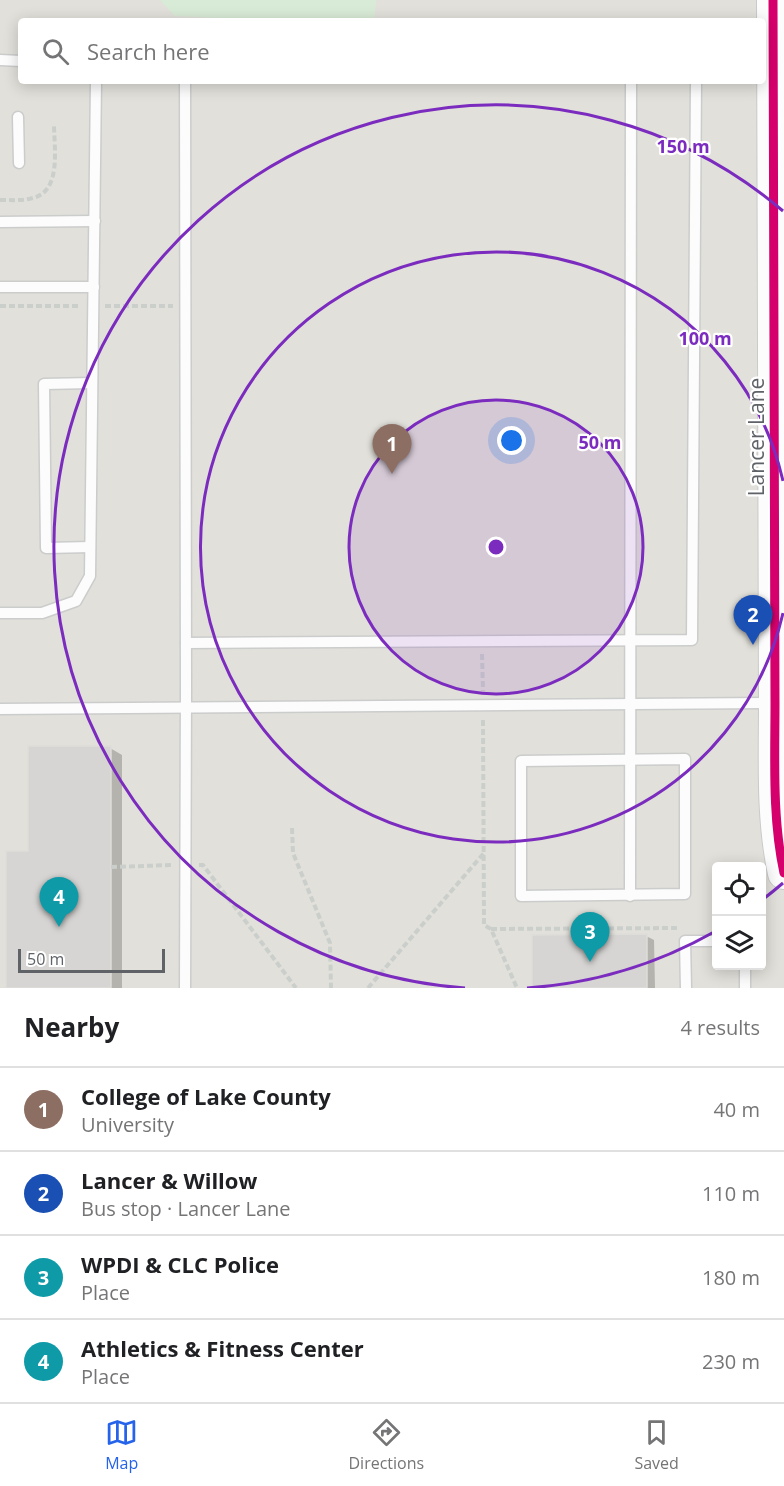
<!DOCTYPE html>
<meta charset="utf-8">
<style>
:root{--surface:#fff;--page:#f2f2f2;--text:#202124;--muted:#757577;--line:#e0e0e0;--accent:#2563eb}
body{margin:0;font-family:"Open Sans",sans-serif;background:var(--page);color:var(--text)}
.controls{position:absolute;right:18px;bottom:18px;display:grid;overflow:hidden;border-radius:6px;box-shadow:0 3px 15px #0003}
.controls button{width:54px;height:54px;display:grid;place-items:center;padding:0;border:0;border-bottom:2px solid var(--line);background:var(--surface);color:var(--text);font:30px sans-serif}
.scale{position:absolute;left:18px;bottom:15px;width:147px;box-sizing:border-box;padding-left:6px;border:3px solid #5f6368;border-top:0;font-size:16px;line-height:21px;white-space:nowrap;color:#5f6368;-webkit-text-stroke:4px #fff;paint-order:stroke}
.you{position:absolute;left:512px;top:441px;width:21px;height:21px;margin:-15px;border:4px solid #fff;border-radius:50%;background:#1a73e8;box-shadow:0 0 0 9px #1a73e833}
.badge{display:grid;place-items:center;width:39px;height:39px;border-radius:50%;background:var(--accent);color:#fff;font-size:20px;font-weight:700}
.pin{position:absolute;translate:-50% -50px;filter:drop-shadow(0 2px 3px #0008)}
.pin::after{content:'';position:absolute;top:32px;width:21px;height:18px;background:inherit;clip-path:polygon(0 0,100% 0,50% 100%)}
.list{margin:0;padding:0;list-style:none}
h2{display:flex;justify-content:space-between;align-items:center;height:78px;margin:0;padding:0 24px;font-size:26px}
h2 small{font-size:20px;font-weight:400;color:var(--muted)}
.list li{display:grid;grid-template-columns:39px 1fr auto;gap:18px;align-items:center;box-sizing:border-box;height:84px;padding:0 24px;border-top:2px solid var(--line)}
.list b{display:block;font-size:22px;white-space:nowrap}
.list p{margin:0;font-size:20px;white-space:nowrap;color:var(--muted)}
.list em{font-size:20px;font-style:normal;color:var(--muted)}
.icon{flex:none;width:33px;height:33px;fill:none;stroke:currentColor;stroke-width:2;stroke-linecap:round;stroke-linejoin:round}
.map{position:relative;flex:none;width:784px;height:988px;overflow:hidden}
.search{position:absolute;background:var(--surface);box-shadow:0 3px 15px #0003;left:18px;right:18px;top:18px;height:66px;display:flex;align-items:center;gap:15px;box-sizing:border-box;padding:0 21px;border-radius:6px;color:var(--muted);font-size:22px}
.sheet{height:414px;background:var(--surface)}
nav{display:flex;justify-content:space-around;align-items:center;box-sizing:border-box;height:84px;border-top:2px solid var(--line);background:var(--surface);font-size:16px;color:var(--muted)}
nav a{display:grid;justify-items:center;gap:3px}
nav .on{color:var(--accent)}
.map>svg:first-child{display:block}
.education{fill:#e2e0da;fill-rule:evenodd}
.green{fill:#d8ebd6}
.shadow{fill:#0003}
.building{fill:#d6d5d3;stroke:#deddd9;stroke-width:1.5}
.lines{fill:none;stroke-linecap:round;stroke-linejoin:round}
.lane-casing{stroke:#cbcccc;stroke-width:13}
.secondary-casing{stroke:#cacacb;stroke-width:34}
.path{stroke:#cacfcc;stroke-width:4;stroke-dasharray:6 3;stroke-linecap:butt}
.lane{stroke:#fdfcfc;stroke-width:10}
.secondary{stroke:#fdfcfc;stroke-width:32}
.cycleway-casing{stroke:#fff;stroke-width:13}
.cycleway{stroke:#d6006c;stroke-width:9}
.ring{fill:none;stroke:#7b2cbf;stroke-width:3}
.labels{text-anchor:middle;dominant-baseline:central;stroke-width:4.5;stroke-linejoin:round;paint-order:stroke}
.street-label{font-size:21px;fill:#5f6368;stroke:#fff}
.centre{fill:#7b2cbf;stroke:#fff;stroke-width:3}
.ring-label{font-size:18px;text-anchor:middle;font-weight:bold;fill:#7b2cbf;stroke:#fff;stroke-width:4.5;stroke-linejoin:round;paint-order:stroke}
</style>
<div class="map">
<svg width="784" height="988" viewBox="0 0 784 988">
<rect width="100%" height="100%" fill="#efeeea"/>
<path class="education" d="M 0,0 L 784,0 L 784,988 L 0,988 ZM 21,21 L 763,21 L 763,81 L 21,81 ZM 716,866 L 762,866 L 762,966 L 716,966 Z"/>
<path class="green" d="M 160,0 L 376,0 L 374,21 L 285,21 L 175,16 Z"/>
<g class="shadow">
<path d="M 110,748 L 122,755 L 122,988 L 8,988 L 30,853 Z"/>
<path d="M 646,936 L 654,940 L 655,988 L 534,988 Z"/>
</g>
<g class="building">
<path d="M 28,746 L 111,746 L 111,988 L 6,988 L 6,851 L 28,851 Z"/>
<path d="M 647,934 L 647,988 L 532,988 L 532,935 Z"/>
</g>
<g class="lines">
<defs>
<g id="lane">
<path d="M 0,60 L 21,61"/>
<path d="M 185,81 L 186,688 L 185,988"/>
<path d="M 18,117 L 19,163"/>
<path d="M 0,222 L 95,221"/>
<path d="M 0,287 L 94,287"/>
<path d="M 90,547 L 46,548 L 44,384 L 92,383"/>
<path d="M 0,613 L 42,613 L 76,601 L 90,576 L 96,81"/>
<path d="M 186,643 L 692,640 L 696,81"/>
<path d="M 0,709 L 772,703"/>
<path d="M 685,759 L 685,894 L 521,896 L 521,761 Z"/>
<path d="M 630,896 L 631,81"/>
<path d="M 744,966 L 745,968 L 745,988"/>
<path d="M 686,988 L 685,941 L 716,941"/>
</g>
<path id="secondary" d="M 773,0 L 775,703 C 775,759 772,818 784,873"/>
</defs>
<use href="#lane" class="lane-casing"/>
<use href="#secondary" class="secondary-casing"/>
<g class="path">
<path d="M 0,200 C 11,200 22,201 33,198 C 62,191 54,147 54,124"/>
<path d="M 0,306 L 80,306"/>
<path d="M 105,306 L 173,306"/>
<path d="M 482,654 L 483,691"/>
<path d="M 483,720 L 484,925 L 491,929 L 517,988"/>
<path d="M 292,828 L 293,853 L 330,943 L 331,988"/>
<path d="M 199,865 L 203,865 L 296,988"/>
<path d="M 111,867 L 173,865"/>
<path d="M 491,929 L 679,928"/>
<path d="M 368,988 L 484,853"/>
</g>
<use href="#lane" class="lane"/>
<use href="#secondary" class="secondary"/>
<defs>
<path id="cycleway" d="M 773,0 L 775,703 C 775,759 772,818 784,873"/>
</defs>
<use href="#cycleway" class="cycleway-casing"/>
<use href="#cycleway" class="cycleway"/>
</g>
<circle cx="496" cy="547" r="147" fill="#7b2cbf" fill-opacity=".12"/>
<g class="ring">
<circle cx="496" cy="547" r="147"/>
<path d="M783 613A295 295 0 1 1 783 481"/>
<path d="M783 883A442 442 0 0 1 762 900M714 932A442 442 0 0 1 527 988M465 988A442 442 0 1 1 783 211"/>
</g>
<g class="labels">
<g class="street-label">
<text transform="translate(756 437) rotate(-90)">Lancer Lane</text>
</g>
</g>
<circle cx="496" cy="547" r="9" class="centre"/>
<g class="ring-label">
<text x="683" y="153">150 m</text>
<text x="705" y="345">100 m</text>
<text x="600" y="449">50 m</text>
</g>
</svg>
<div class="controls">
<button><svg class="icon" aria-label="locate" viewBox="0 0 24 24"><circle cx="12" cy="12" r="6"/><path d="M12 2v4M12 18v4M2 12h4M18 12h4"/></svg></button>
<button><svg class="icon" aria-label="layers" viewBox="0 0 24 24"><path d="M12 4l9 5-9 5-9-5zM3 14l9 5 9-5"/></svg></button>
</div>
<div class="scale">50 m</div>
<div class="you"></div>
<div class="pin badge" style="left:392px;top:474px;background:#8d6e63">1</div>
<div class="pin badge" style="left:753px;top:645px;background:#1a4fb4">2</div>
<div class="pin badge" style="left:590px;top:962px;background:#0f9aa8">3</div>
<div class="pin badge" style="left:59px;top:927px;background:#0f9aa8">4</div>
<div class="search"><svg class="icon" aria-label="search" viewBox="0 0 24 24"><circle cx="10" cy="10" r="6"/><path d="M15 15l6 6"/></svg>Search here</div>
</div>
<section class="sheet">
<h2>Nearby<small>4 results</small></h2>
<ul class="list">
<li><span class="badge" style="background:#8d6e63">1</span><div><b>College of Lake County</b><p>University</p></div><em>40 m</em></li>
<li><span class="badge" style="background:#1a4fb4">2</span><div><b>Lancer &amp; Willow</b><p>Bus stop · Lancer Lane</p></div><em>110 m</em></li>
<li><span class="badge" style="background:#0f9aa8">3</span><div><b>WPDI &amp; CLC Police</b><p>Place</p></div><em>180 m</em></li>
<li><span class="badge" style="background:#0f9aa8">4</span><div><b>Athletics &amp; Fitness Center</b><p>Place</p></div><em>230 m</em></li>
</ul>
</section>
<nav>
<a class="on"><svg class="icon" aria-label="map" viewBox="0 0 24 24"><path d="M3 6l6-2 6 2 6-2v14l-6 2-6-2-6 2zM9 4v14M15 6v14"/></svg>Map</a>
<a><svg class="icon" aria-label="directions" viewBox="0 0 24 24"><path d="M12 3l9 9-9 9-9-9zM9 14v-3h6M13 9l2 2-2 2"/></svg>Directions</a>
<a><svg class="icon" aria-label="saved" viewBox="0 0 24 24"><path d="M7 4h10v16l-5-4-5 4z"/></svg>Saved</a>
</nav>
